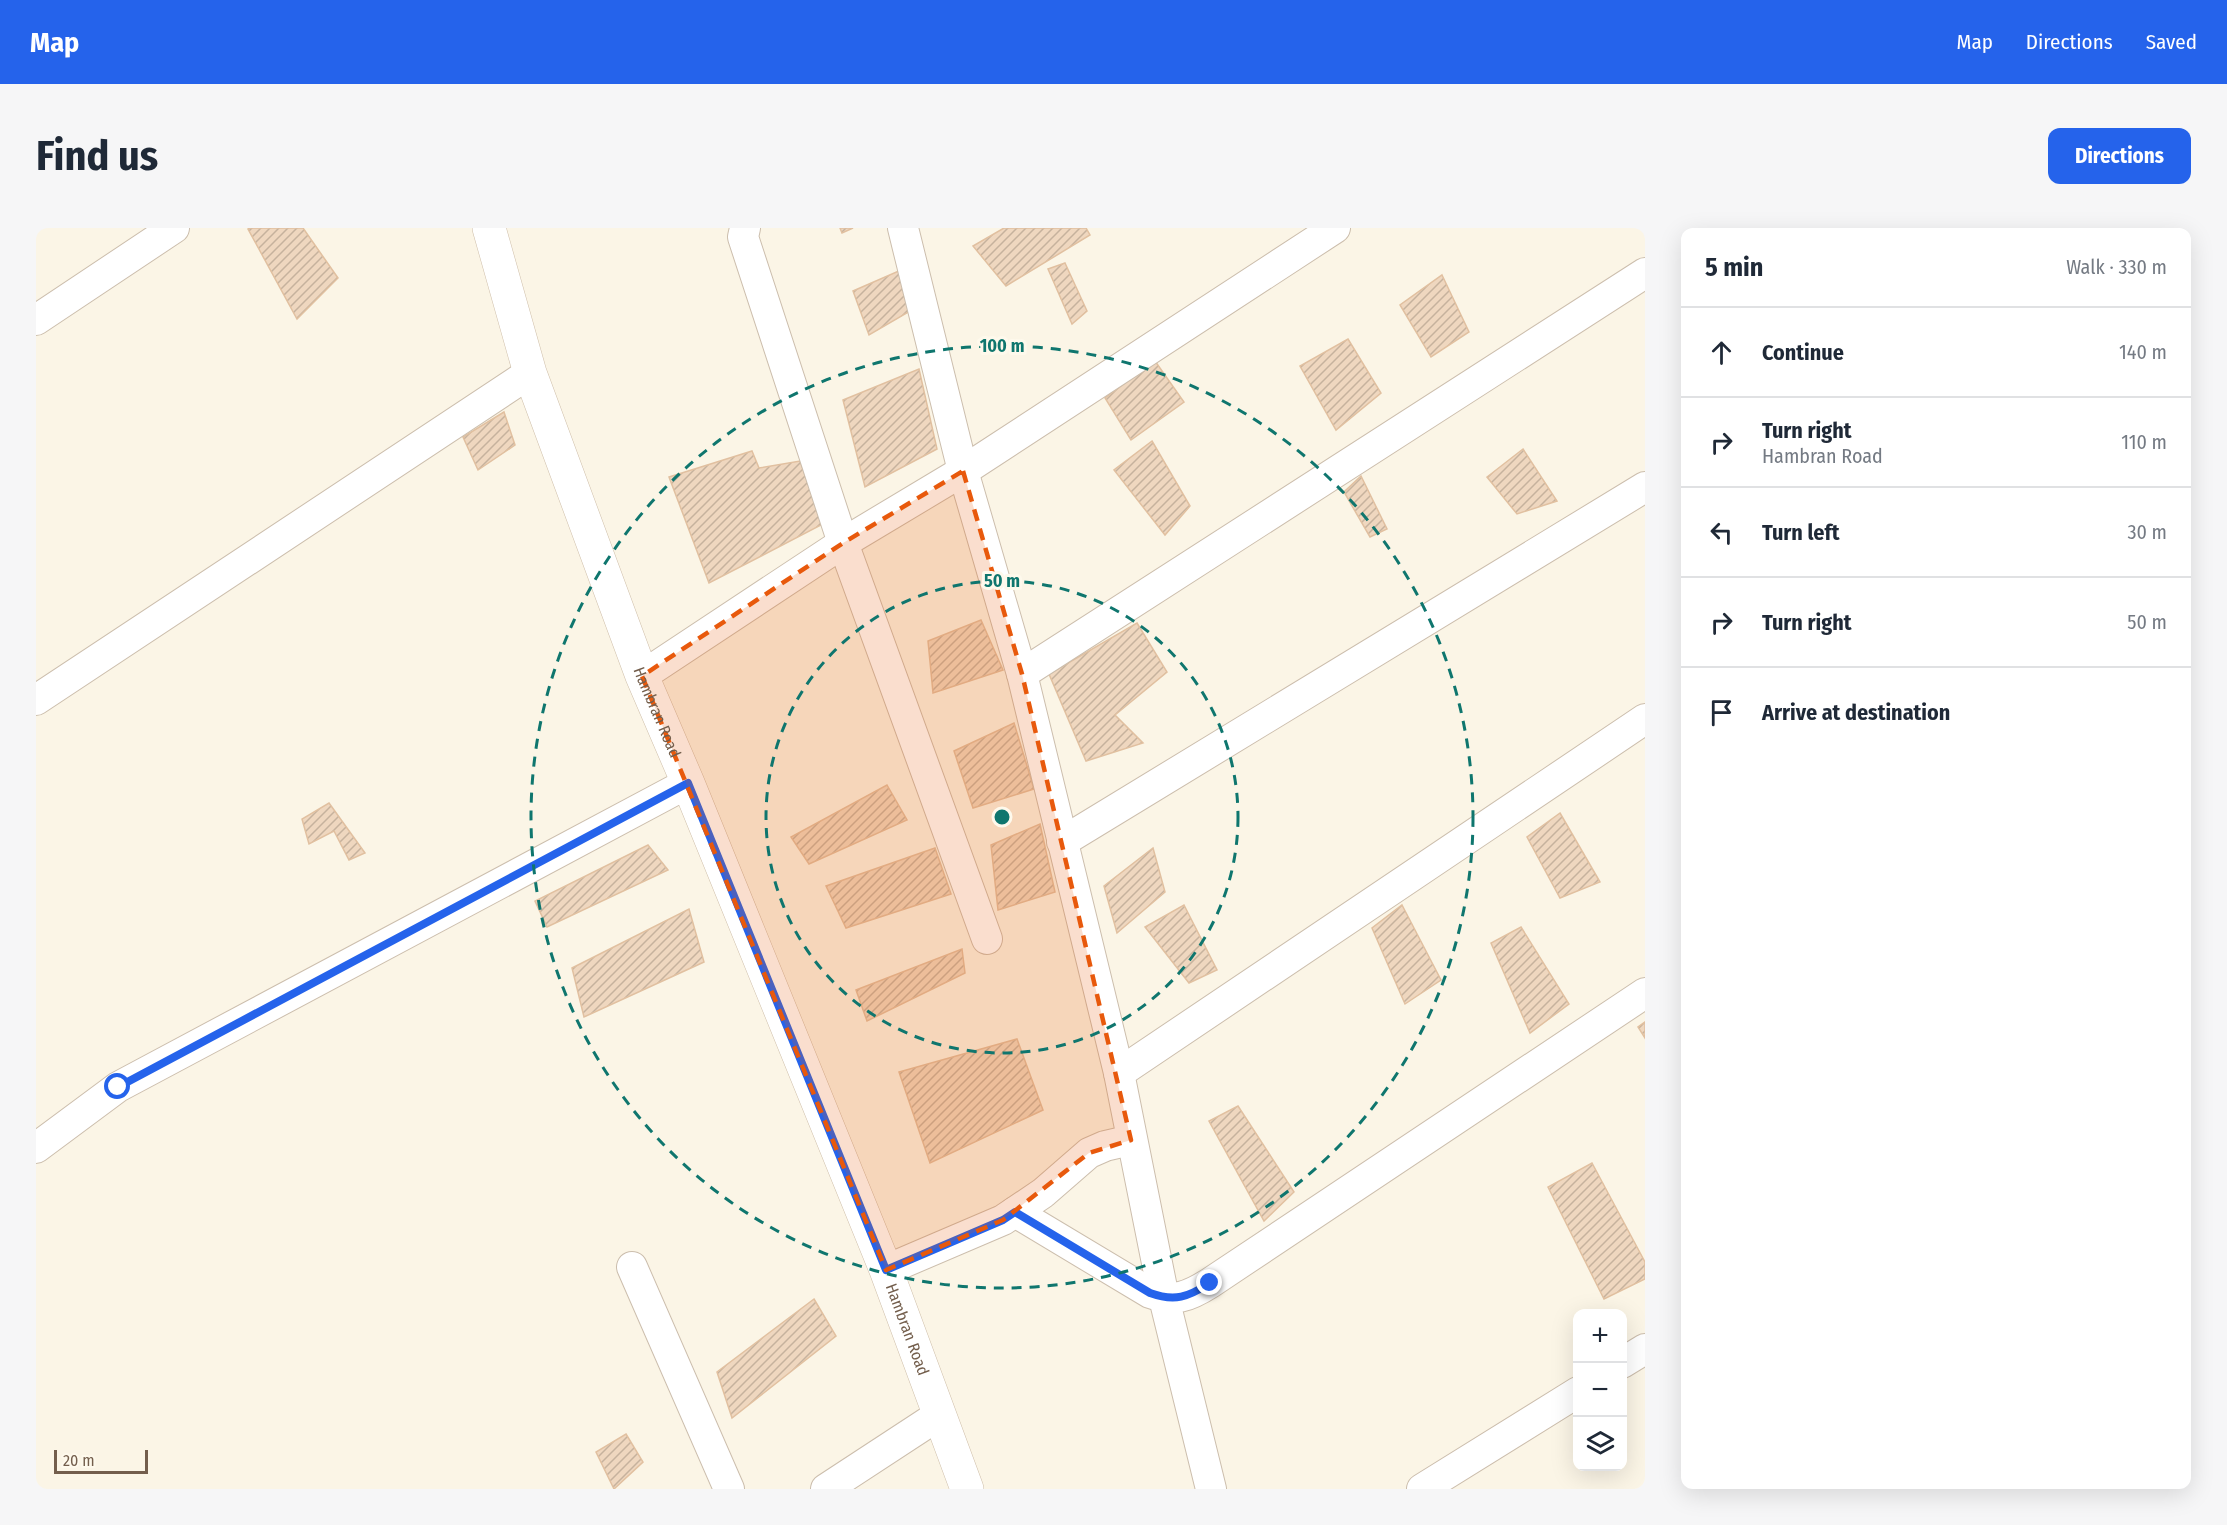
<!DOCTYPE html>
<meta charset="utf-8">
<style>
:root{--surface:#fff;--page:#f6f6f7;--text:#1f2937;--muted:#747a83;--line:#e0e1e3;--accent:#2563eb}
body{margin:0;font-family:"Fira Sans Condensed",sans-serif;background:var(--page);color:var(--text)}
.controls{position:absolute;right:18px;bottom:18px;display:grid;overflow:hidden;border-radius:12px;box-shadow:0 6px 24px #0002}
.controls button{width:54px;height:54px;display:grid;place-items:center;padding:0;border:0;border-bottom:2px solid var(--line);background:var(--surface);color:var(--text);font:30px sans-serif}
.scale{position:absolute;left:18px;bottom:15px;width:94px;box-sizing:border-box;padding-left:6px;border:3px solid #735e4c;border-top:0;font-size:16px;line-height:21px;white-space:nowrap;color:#735e4c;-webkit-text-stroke:4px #fef9ec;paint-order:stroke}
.stop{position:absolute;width:18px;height:18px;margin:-14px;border:4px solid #2563eb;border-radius:50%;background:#fff}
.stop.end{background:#2563eb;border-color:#fff;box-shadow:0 2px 6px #0008}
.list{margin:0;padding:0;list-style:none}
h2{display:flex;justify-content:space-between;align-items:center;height:78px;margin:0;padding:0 24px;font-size:26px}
h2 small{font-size:20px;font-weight:400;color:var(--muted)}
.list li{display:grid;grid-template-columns:39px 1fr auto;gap:18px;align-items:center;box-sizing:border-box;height:90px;padding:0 24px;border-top:2px solid var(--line)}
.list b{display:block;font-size:22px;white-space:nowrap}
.list p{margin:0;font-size:20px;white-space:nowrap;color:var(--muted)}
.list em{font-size:20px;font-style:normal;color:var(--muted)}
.icon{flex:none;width:33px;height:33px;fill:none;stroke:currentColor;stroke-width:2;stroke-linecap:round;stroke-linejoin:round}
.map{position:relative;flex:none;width:1609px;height:1261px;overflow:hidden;border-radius:12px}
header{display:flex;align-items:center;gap:36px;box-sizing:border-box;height:84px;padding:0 30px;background:var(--accent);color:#fff}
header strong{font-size:28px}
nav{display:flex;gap:33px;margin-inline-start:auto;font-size:21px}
.intro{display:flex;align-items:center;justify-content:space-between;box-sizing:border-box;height:144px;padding:0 36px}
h1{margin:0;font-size:42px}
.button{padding:15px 27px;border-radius:12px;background:var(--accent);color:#fff;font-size:21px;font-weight:700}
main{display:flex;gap:36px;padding:0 36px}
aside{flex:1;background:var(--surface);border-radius:12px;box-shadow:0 6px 24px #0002}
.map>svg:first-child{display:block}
.building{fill:url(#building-hatch);stroke:#e1c0a0;stroke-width:1.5}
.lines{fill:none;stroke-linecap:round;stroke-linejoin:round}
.street-casing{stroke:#ccbead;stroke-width:32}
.secondary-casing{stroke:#cfbfaa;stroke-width:34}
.street{stroke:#fff;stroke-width:30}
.secondary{stroke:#fff;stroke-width:33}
.route{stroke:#2563eb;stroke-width:8}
.marked{fill:#e8590c;fill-opacity:0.2;stroke:#e8590c;stroke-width:4.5;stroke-dasharray:12 8;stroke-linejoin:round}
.ring{fill:none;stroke:#0f766e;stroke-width:3;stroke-dasharray:10 8}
.labels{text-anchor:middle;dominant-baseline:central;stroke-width:6;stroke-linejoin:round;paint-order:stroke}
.street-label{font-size:16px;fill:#735e4c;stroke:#fef9ec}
.centre{fill:#0f766e;stroke:#fef9ec;stroke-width:3}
.ring-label{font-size:18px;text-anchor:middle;font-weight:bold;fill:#0f766e;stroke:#fef9ec;stroke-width:6;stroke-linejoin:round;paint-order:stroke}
</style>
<header>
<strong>Map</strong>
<nav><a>Map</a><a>Directions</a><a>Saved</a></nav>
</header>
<div class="intro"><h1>Find us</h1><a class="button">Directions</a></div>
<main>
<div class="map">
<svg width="1609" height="1261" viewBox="0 0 1609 1261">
<defs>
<pattern id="building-hatch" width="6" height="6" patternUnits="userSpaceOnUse" patternTransform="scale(1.5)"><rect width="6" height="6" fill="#efd7bf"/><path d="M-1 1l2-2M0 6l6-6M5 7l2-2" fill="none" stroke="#c6b29d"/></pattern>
</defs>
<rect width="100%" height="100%" fill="#fbf5e6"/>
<g class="building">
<path d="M 214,0 L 267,0 L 302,50 L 261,91 L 212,1 Z"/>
<path d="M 804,0 L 817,0 L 806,5 Z"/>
<path d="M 968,0 L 1050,0 L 1054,7 L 970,58 L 937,18 Z"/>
<path d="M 1029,35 L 1051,83 L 1036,96 L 1012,41 Z"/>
<path d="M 865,42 L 876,82 L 833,107 L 817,63 Z"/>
<path d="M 1406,47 L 1433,104 L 1395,129 L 1364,77 Z"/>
<path d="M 1312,111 L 1345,165 L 1300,202 L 1264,138 Z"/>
<path d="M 1119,133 L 1148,174 L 1095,212 L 1069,170 Z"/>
<path d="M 883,141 L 901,221 L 829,259 L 807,172 Z"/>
<path d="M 468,184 L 479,217 L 442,242 L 427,209 Z"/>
<path d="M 1116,213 L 1154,278 L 1129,307 L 1078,242 Z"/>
<path d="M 1487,221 L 1521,273 L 1481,286 L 1451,249 Z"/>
<path d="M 716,223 L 723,240 L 764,233 L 787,296 L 673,355 L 633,249 Z"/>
<path d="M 1325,248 L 1351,301 L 1334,309 L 1308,264 Z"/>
<path d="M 945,392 L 967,442 L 897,465 L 892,413 Z"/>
<path d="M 1101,395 L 1131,444 L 1079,487 L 1107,515 L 1050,533 L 1013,446 Z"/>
<path d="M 978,495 L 998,561 L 937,580 L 918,523 Z"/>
<path d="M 851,557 L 871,592 L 773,636 L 755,609 Z"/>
<path d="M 293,575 L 329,625 L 313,632 L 298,603 L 273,616 L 266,591 Z"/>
<path d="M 1524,585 L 1564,654 L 1524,670 L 1491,609 Z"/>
<path d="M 1004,596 L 1019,664 L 962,682 L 955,617 Z"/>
<path d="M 612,617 L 632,642 L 511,699 L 499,673 Z"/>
<path d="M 899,620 L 915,666 L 810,700 L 790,658 Z"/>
<path d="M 1117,620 L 1129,664 L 1081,705 L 1068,658 Z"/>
<path d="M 1148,677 L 1181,742 L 1153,755 L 1109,699 Z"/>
<path d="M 1366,677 L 1405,752 L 1369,776 L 1336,700 Z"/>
<path d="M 653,681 L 668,734 L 548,789 L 536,740 Z"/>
<path d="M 1485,699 L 1533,776 L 1494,805 L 1455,715 Z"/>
<path d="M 926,721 L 929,745 L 831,793 L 820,762 Z"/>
<path d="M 1609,794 L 1609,810 L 1602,799 Z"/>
<path d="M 981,811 L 1007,882 L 894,935 L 863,844 Z"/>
<path d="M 1202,878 L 1258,964 L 1228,993 L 1173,893 Z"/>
<path d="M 1556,935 L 1609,1034 L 1609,1051 L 1568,1071 L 1512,959 Z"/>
<path d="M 778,1071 L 800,1108 L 696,1190 L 681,1144 Z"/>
<path d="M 590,1206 L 607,1234 L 578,1261 L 560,1224 Z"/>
</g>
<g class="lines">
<defs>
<g id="street">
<path d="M 709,0 L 707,9 L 807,315 L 951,711"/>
<path d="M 867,0 L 927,243 L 986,446 L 1083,845 L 1128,1070 L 1175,1261"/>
<path d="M 0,92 L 138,0"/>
<path d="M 986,446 L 1609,45"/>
<path d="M 606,448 L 807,315 L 927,243 L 1299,0"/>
<path d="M 0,472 L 494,145"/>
<path d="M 1026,614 L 1609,259"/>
<path d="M 1083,845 L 1609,491"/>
<path d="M 0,920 L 82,859 L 652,555"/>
<path d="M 979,984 L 1114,1065 C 1139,1074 1152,1069 1174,1055 L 1609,765"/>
<path d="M 596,1039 L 693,1261"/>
<path d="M 850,1042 L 967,992 L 1007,965 L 1053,925 L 1069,918 L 1095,912"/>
<path d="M 1586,1135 L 1609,1121"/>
<path d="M 790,1261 L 903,1187"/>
<path d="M 1386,1261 L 1542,1164"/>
</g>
<g id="secondary">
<path id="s1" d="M 453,0 L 494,145 L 606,448 L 652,555 L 850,1042 L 931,1261"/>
</g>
</defs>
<use href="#street" class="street-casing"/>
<use href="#secondary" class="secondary-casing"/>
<use href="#street" class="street"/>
<use href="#secondary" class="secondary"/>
</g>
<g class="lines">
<path class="route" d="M 82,859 L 652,555 L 850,1042 L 967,992 L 979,984 L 1114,1065 C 1139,1074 1152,1069 1174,1055"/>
</g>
<path class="marked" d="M 927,243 L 986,446 L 1095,912 L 1053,925 L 967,992 L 850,1042 L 606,448 L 807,315 Z"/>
<g class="ring">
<circle cx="966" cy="589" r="236"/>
<circle cx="966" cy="589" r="471"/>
</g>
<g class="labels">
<g class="street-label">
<text stroke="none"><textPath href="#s1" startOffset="513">Hambran Road</textPath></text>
<text stroke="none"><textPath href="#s1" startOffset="1179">Hambran Road</textPath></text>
</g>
</g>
<circle cx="966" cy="589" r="9" class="centre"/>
<g class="ring-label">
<text x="966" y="124">100 m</text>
<text x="966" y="359">50 m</text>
</g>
</svg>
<div class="controls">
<button>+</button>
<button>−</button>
<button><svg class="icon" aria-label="layers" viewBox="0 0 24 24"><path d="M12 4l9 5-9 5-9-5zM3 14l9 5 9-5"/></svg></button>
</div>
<div class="scale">20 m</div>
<div class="stop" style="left:82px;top:859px"></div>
<div class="stop end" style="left:1174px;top:1055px"></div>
</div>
<aside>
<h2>5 min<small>Walk · 330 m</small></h2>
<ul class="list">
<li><svg class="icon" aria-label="ahead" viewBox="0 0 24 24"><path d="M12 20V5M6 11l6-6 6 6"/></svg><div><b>Continue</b></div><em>140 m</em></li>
<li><svg class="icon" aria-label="right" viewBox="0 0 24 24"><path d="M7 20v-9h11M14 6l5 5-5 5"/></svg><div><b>Turn right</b><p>Hambran Road</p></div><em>110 m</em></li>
<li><svg class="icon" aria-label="left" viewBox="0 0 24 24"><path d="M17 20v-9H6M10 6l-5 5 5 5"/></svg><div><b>Turn left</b></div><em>30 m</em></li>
<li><svg class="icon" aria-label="right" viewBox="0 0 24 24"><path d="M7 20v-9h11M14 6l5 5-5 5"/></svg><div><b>Turn right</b></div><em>50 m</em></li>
<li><svg class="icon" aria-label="arrive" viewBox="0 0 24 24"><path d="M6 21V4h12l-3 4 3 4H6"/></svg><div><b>Arrive at destination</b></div></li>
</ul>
</aside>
</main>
